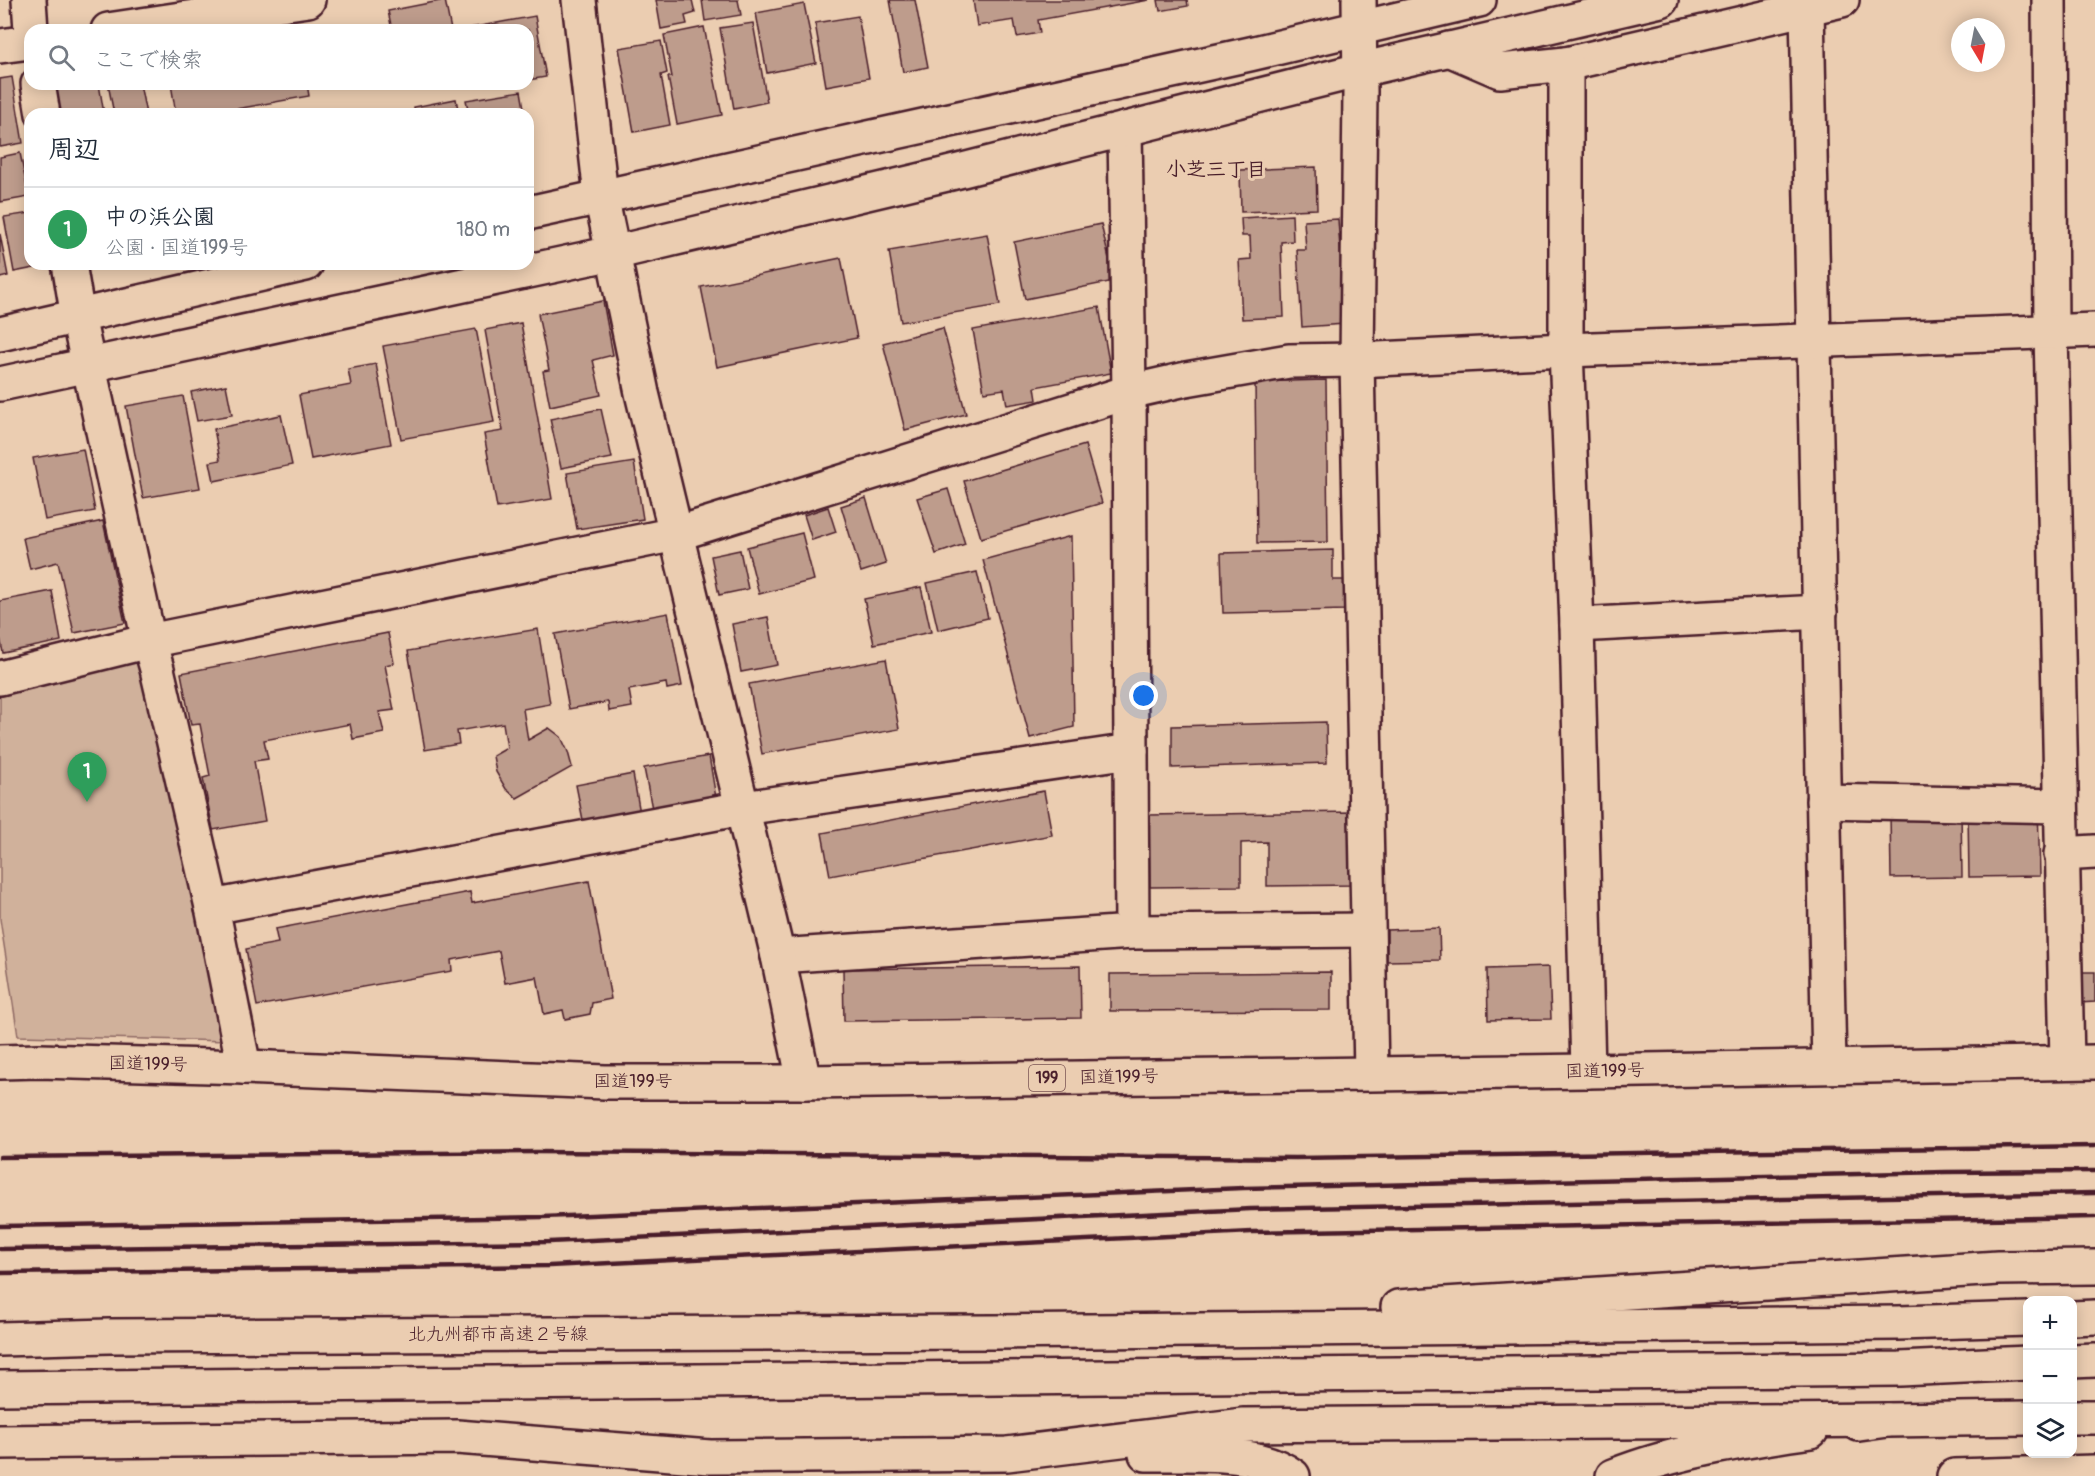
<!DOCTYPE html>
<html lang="ja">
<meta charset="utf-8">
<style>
:root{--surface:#fff;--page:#f6f6f7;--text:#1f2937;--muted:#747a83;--line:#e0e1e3;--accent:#0f766e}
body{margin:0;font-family:Pangolin,"Klee One",sans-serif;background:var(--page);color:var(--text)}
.controls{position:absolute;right:18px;bottom:18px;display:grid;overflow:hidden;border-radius:12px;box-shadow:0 3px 15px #0003}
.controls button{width:54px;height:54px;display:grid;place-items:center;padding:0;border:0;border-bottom:2px solid var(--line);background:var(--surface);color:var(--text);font:30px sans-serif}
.compass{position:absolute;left:1951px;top:18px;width:54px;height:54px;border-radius:50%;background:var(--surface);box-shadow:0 3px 15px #0003;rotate:170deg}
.you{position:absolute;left:1144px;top:696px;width:21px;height:21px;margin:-15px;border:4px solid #fff;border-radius:50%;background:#1a73e8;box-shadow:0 0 0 9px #1a73e833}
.badge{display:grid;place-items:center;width:39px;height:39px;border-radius:50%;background:var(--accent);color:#fff;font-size:20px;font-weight:700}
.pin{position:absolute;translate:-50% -50px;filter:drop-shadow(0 2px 3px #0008)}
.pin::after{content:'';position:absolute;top:32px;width:21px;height:18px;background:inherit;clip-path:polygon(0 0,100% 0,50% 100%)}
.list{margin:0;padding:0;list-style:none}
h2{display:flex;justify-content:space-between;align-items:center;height:78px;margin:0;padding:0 24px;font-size:26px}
h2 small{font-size:20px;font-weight:400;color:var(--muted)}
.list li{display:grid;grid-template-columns:39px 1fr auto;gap:18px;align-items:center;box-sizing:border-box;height:84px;padding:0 24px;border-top:2px solid var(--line)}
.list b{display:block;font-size:22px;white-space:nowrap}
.list p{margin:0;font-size:20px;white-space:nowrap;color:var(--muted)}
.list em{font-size:20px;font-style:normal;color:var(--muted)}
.icon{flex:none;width:33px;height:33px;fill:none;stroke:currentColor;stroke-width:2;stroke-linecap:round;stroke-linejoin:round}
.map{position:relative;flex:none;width:2095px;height:1476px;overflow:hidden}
.search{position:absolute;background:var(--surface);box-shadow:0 3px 15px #0003;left:24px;top:24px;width:510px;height:66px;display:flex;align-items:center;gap:15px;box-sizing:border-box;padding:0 21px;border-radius:18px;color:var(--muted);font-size:22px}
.panel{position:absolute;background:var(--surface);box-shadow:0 3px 15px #0003;left:24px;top:108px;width:510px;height:162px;border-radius:18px}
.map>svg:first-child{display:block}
.green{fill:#d0b19b;stroke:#8d6863;stroke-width:1.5}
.building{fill:#be9c8c;stroke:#4a1f2b;stroke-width:1.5}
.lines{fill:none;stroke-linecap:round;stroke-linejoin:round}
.minor-casing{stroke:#4a1f2b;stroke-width:38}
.tertiary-casing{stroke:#4a1f2b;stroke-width:38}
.trunk-casing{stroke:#4a1f2b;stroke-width:38}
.motorway-casing{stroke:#4a1f2b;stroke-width:38}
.minor{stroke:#ebcdb1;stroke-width:33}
.tertiary{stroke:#ebcdb1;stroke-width:33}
.trunk{stroke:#ebcdb1;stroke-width:33}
.motorway{stroke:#ebcdb1;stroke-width:33}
.rail{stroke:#4a1f2b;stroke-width:4.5}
.labels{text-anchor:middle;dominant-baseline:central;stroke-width:6;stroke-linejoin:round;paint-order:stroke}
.shield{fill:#ebcdb1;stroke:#7a5353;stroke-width:1.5}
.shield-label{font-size:16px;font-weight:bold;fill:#4a1f2b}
.street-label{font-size:18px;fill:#4a1f2b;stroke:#ebcdb1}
.neighbourhood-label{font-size:20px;font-weight:bold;fill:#4a1f2b;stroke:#ebcdb1}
</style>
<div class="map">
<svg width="2095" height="1476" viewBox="0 0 2095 1476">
<rect width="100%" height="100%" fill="#ebcdb1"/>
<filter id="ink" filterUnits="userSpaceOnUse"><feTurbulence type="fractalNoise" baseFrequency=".0167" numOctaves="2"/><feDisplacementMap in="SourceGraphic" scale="12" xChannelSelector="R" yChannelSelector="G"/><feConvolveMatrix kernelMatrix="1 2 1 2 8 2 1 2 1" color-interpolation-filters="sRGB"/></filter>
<g filter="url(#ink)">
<path class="green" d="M 139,656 L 230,1041 L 18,1036 L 0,919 L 0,685 Z"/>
<g class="building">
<path d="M 445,0 L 451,30 L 392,30 L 388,11 Z"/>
<path d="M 656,0 L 692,0 L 695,13 L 685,16 L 687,24 L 661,29 Z"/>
<path d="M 702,0 L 738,0 L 741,15 L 705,21 Z"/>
<path d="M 890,0 L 915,0 L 928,67 L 903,72 Z"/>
<path d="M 973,0 L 1149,0 L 1038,20 L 1040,33 L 1017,37 L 1014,20 L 977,26 Z"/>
<path d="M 1158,0 L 1187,0 L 1188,6 L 1160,11 Z"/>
<path d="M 804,4 L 816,63 L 767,73 L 756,13 Z"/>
<path d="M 535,16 L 546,77 L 528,80 L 528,30 L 459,30 Z"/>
<path d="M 858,16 L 869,78 L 826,86 L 815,23 Z"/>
<path d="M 753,23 L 767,102 L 734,109 L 720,28 Z"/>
<path d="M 704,27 L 722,115 L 677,124 L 668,77 L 672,77 L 664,35 Z"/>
<path d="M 661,41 L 667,73 L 661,75 L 670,125 L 634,132 L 619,48 Z"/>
<path d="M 12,77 L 23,143 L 0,147 L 0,79 Z"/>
<path d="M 52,84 L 99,84 L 104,114 L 57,114 Z"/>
<path d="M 108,84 L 140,84 L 146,114 L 114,114 Z"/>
<path d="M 171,84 L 307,84 L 309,96 L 208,114 L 176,114 Z"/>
<path d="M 521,91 L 525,114 L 469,114 L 466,100 Z"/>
<path d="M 456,99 L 459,114 L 415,114 L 414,107 Z"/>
<path d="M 20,153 L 29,197 L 0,202 L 0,157 Z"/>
<path d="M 1316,167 L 1317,209 L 1241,212 L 1240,170 Z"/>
<path d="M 30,213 L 30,264 L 43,264 L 44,266 L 14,272 L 4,217 Z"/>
<path d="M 1292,215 L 1293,241 L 1281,242 L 1284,317 L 1242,319 L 1239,260 L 1251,259 L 1250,236 L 1242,236 L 1241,218 Z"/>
<path d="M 1338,219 L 1345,324 L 1302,327 L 1297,250 L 1306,250 L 1304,221 Z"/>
<path d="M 1101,224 L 1114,281 L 1025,299 L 1014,242 Z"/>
<path d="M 0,234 L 8,276 L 0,278 Z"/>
<path d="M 987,234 L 1000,305 L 901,322 L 889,251 Z"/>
<path d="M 841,258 L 857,338 L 717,367 L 701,287 Z"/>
<path d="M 603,301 L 613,355 L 593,360 L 601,395 L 550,406 L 543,371 L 549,370 L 538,314 Z"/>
<path d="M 1099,307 L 1111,373 L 1035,387 L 1037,400 L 1007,405 L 1004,389 L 984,392 L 973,330 Z"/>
<path d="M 521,323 L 552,499 L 497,508 L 484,434 L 503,431 L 485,330 Z"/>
<path d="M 943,328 L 966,414 L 905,430 L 883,343 Z"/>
<path d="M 476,329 L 494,422 L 401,439 L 383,346 Z"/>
<path d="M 376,364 L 391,444 L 311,459 L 299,395 L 351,385 L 348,369 Z"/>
<path d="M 1326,380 L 1328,542 L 1257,543 L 1255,382 Z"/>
<path d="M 226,385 L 232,415 L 197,421 L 191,392 Z"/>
<path d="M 183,396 L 200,488 L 143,498 L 126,406 Z"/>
<path d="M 601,409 L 612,458 L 561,468 L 550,419 Z"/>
<path d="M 281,415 L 292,465 L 214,481 L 210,462 L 220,460 L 214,429 Z"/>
<path d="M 1085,445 L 1102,503 L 981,538 L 964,481 Z"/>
<path d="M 83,449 L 95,511 L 45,520 L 33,458 Z"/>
<path d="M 634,462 L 643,519 L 577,529 L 567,473 Z"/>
<path d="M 948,489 L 965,544 L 936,554 L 917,498 Z"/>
<path d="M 866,498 L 886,564 L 861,572 L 841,506 Z"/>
<path d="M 828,507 L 836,532 L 812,540 L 804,515 Z"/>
<path d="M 103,521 L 125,623 L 74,633 L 58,562 L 30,569 L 23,538 Z"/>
<path d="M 802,533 L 814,580 L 759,594 L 747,547 Z"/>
<path d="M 1071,536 L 1074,727 L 1030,738 L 983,560 Z"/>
<path d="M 740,550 L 748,589 L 719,595 L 711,556 Z"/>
<path d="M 1333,550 L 1333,580 L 1345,580 L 1346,610 L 1223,613 L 1221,553 Z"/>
<path d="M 977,572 L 988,618 L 938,630 L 927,583 Z"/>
<path d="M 921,587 L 931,632 L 874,644 L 864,599 Z"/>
<path d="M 52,591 L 61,641 L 3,653 L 0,637 L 0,601 Z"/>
<path d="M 668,613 L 682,686 L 667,689 L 666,683 L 629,690 L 632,707 L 609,711 L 608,702 L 569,709 L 555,634 Z"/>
<path d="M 768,617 L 777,665 L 741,672 L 732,624 Z"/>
<path d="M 538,629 L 550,704 L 523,709 L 528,740 L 549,728 L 561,737 L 568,752 L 572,767 L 517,798 L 506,789 L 496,772 L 493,756 L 507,748 L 503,723 L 457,731 L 459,744 L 425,750 L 408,651 Z"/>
<path d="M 388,633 L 394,663 L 385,665 L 394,710 L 379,712 L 384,733 L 353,739 L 350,724 L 264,740 L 268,759 L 254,761 L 265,821 L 213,830 L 203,778 L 210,776 L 200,724 L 191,725 L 181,673 Z"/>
<path d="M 886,659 L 899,729 L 762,754 L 749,684 Z"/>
<path d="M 1326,722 L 1327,763 L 1172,768 L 1172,726 Z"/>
<path d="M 709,756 L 716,798 L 652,809 L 644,768 Z"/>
<path d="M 633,774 L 641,819 L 585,830 L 576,785 Z"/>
<path d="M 1044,791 L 1052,835 L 830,876 L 822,833 Z"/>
<path d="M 2038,808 L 2040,876 L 1969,877 L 1968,810 Z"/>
<path d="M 1961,809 L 1962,877 L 1891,878 L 1890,811 Z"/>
<path d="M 1355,812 L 1355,885 L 1267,886 L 1267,842 L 1241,843 L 1241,886 L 1150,887 L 1149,815 Z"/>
<path d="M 589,881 L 611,999 L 592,1003 L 590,1014 L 565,1019 L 563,1010 L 544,1014 L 537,977 L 505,983 L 499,951 L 451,960 L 452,971 L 257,1006 L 246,949 L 278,943 L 275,929 L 470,892 L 472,903 Z"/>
<path d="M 1439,928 L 1440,960 L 1387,961 L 1387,930 Z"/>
<path d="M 1080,966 L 1081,1018 L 844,1021 L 843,969 Z"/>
<path d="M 1549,967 L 1551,1019 L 1488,1020 L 1487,969 Z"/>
<path d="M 1331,972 L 1331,1010 L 1110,1011 L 1110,974 Z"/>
<path d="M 2078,972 L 2095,972 L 2095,1002 L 2079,1003 Z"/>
</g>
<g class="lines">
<defs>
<g id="minor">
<path d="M 29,0 L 31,30"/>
<path d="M 1359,0 L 1360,92 L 1357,360 L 1371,1073"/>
<path d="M 2049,0 L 2051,332 L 2067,1062"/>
<path d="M 1807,8 L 1829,1066"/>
<path d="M 108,30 L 308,0"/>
<path d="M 0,46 L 30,42"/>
<path d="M 1449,49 L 1500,71 L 1566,64 L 1842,0"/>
<path d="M 1566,64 L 1566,350 L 1577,625 L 1588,1071"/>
<path d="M 38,84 L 43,114"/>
<path d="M 1125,129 L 1129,392 L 1132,932"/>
<path d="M 69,264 L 78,317 L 149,641 L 157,669 L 212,907 L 244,1067"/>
<path d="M 1577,625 L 1820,612"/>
<path d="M 0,678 L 149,641 L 676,534 L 1129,392 L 1186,379 L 1289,361 L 1357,360 L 1566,350 L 2095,330"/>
<path d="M 1823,801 L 2060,806"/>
<path d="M 2061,854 L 2095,852"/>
<path d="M 212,907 L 743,808 L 1131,751"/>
<path d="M 778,956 L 1132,932 L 1367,930"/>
<path d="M 2072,1417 L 2095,1417"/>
<path d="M 1859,1424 L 1887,1420 L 2028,1418"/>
<path d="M 1613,1476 C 1676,1451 1743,1441 1811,1431"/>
</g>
<g id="tertiary">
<path d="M 579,0 L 601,196 L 613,253 L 642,393 L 778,956 L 804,1082"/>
<path d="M 528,213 L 1250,54 L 1479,0"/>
<path d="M 0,334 L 306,264"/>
<path d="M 0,384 L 613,253 L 943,175 L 1360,70 L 1661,0"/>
<path d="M 1954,1476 L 2095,1472"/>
</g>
<path id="trunk" d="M 0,1062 L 40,1061 L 244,1067 L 605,1082 L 804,1082 L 1588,1071 L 2095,1062"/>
<g id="motorway">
<path d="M 1398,1307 L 1998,1268 L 2095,1267"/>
<path d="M 2072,1318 L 2095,1317"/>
<path d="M 0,1339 L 109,1336 L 995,1332 L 1898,1323 L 2028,1319"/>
<path d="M 2072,1361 L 2095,1360"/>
<path d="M 0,1388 L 1900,1369 L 2028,1363"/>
<path d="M 0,1442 L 457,1437 L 710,1457 L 1007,1454 L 1243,1425 L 1887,1420"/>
<path d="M 1146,1454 C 1189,1455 1256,1448 1293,1476"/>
</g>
</defs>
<use href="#minor" class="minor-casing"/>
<use href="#tertiary" class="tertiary-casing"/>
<use href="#trunk" class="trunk-casing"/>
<use href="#motorway" class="motorway-casing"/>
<use href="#minor" class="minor"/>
<use href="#tertiary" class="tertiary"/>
<use href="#trunk" class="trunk"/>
<use href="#motorway" class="motorway"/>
<g class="rail">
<path d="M 0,1157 L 537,1152 L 1296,1158 L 2095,1146"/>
<path d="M 0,1226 L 543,1217 L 1243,1188 L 1946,1172 L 2095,1171"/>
<path d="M 0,1249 L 549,1242 L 1251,1209 L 2095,1193"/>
<path d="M 0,1273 L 549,1266 L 1252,1232 L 2095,1217"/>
</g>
</g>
</g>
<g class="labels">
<rect class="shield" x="1029" y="1065" width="36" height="26" rx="4.5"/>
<g class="shield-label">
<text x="1047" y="1078">199</text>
</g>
<g class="street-label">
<text transform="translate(148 1064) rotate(1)">国道199号</text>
<text transform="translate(1605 1071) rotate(-1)">国道199号</text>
<text transform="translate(1119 1077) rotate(-1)">国道199号</text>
<text x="633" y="1081">国道199号</text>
<text x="498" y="1334">北九州都市高速２号線</text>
</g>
<g class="neighbourhood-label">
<text x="1216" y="169">小芝三丁目</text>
</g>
</g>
</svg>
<div class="controls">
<button>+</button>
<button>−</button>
<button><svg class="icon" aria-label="layers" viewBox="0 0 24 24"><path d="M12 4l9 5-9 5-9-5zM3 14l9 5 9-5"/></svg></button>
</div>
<svg class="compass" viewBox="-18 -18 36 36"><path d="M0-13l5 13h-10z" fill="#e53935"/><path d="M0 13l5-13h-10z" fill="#747a83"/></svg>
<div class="you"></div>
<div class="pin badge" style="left:87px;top:802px;background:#2e9e5b">1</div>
<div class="search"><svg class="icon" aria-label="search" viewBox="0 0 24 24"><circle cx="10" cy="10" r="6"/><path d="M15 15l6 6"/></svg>ここで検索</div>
<section class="panel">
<h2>周辺<small></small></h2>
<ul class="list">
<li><span class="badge" style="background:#2e9e5b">1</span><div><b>中の浜公園</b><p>公園 · 国道199号</p></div><em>180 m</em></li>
</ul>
</section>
</div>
